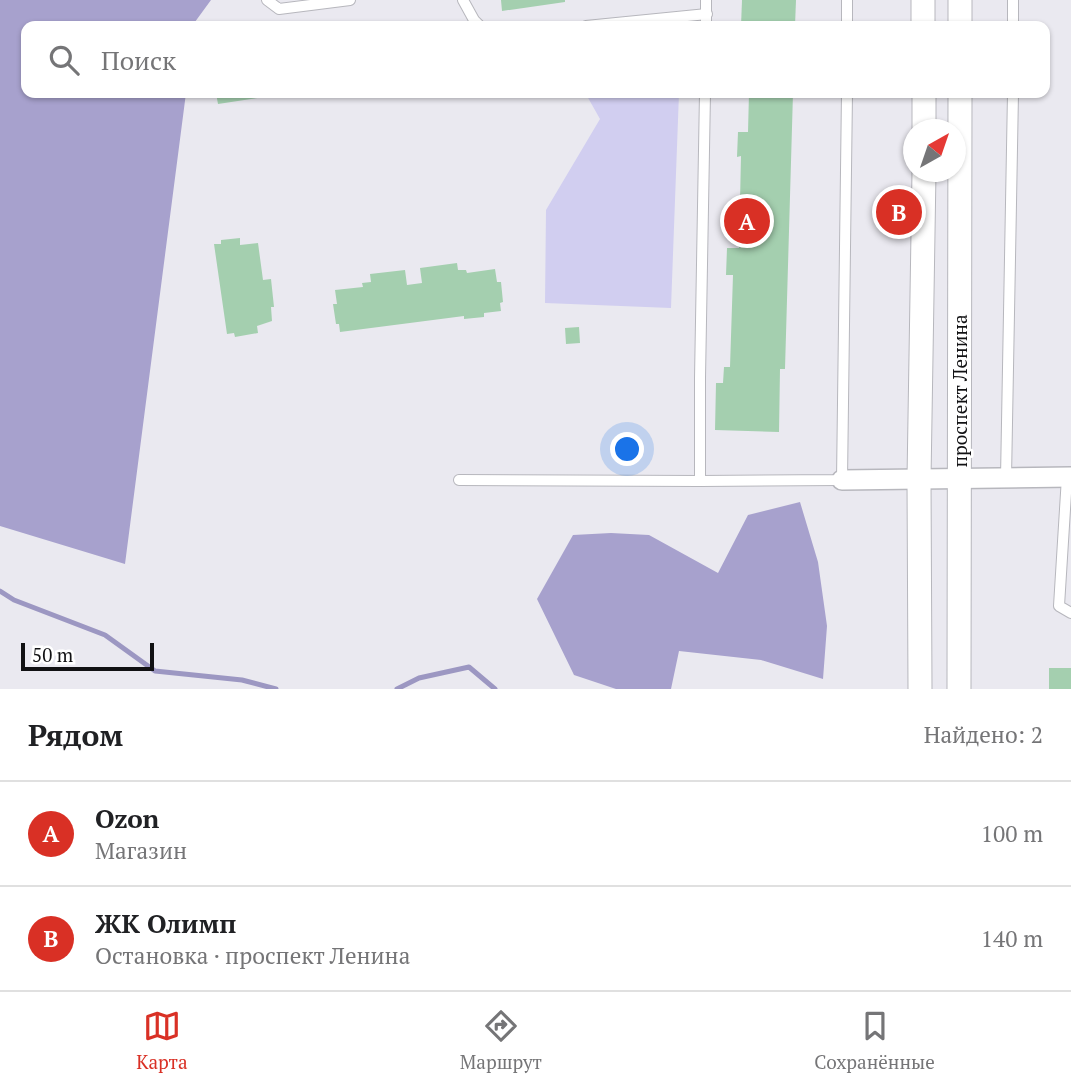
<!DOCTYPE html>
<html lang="ru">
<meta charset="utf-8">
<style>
:root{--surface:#fff;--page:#f6f6f6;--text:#202124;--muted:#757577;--line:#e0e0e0;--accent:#d93025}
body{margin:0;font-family:"PT Serif",serif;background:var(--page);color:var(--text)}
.compass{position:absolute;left:903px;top:119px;width:63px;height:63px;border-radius:50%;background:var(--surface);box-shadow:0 2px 5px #0004;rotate:40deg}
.scale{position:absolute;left:21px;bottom:18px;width:133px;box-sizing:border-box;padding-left:7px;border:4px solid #111113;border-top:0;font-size:19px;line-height:24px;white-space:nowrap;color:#111113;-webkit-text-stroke:5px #fff;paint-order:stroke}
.you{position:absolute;left:628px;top:450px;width:24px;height:24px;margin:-18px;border:5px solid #fff;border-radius:50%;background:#1a73e8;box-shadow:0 0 0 10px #1a73e833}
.badge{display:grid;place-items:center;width:46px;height:46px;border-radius:50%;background:var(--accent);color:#fff;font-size:23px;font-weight:700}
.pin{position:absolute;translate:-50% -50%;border:4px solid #fff;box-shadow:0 2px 7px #0006}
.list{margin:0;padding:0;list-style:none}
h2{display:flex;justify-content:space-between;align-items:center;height:91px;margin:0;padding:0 28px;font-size:30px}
h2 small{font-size:23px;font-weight:400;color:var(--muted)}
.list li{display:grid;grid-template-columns:46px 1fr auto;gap:21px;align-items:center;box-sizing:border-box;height:105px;padding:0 28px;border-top:2px solid var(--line)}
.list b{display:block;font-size:26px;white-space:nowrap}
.list p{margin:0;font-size:23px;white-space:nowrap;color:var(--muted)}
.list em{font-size:23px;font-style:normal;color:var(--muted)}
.icon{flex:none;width:38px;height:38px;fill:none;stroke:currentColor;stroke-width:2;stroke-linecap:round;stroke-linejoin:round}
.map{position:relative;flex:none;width:1071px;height:689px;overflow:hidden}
.search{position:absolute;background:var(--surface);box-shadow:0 2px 5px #0004;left:21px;right:21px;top:21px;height:77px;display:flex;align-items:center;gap:18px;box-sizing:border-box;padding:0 24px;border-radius:14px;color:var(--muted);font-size:26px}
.sheet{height:301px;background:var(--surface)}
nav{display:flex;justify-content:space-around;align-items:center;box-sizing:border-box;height:98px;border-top:2px solid var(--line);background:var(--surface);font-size:19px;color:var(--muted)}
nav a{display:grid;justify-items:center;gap:4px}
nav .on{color:var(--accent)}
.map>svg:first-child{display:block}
.green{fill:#d1cef0}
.forest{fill:#a7a1cd}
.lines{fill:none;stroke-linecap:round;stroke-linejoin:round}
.stream{stroke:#9c97c2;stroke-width:5}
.building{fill:#a4cfaf}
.service-casing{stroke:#b7b7bd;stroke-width:12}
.minor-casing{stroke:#b7b7bd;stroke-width:22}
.tertiary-casing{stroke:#b7b7bd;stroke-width:25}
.service{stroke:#fff;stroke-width:10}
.minor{stroke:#fff;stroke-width:19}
.tertiary{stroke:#fff;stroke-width:23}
.labels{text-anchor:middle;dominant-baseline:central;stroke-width:5;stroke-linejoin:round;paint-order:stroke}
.street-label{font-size:19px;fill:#111113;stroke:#fff}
</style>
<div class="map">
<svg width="1071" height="689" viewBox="0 0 1071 689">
<rect width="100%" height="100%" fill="#eae9f0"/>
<path class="green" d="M 588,93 L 679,93 L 671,308 L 545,303 L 546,210 L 600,119 L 587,96 Z"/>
<g class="forest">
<path d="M 0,0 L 211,0 L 192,26 L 26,26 L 26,93 L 186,93 L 125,564 L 0,526 Z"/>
<path d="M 800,502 L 818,562 L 827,626 L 823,679 L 761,660 L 679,651 L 671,689 L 616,689 L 574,675 L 537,599 L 573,535 L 611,533 L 649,535 L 718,573 L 748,515 Z"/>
</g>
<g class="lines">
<g class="stream">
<path d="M 0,591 L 14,600 L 105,635 L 155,671 L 242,680 L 276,689"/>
<path d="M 397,689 L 419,678 L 469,667 L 495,689"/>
</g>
</g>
<g class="building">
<path d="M 501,0 L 565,0 L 565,2 L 502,11 Z"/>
<path d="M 742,0 L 796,0 L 795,26 L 741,26 Z"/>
<path d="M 216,93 L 284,93 L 284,94 L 218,104 Z"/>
<path d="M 749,93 L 793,93 L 785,369 L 780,369 L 779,432 L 715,430 L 716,383 L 723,383 L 724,367 L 730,367 L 733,275 L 726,275 L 727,248 L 739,248 L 741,156 L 737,157 L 738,132 L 748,132 Z"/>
<path d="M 240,238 L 240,245 L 258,243 L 263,280 L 271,279 L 274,307 L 271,307 L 272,321 L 257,326 L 258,333 L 235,337 L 234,333 L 227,334 L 214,244 L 221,244 L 221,240 Z"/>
<path d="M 457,263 L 458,270 L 466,270 L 467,273 L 495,269 L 497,282 L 501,282 L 503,302 L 500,303 L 501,311 L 484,313 L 484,317 L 464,319 L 464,316 L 340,332 L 339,324 L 336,324 L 333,304 L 337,304 L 335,290 L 363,287 L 362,283 L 371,282 L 370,274 L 405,270 L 407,285 L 422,283 L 420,268 Z"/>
<path d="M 579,327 L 580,343 L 566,344 L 565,328 Z"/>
<rect x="1049" y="668" width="22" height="21"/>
</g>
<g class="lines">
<defs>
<g id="service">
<path d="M 267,0 L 279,9 L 350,0"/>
<path d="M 463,0 L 474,20 L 480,26"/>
<path d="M 706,0 L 706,26"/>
<path d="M 847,0 L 847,26"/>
<path d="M 586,26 L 707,14"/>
<path d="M 1013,26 L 1013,0"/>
<path d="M 705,93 L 700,378 L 700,481 L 842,480 L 847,93"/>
<path d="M 1067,477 L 1059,606 L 1071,613"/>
<path d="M 1006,478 L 1013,93"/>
<path d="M 459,480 L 700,481"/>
</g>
<path id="minor" d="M 842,480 L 1071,477"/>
<g id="tertiary">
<path d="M 923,0 L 923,26"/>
<path d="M 960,26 L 960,0"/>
<path d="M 924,93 L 924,130"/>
<path d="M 920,689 L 919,479 L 924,172"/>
<path d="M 959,689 L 960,93"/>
</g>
</defs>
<use href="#service" class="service-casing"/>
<use href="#minor" class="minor-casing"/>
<use href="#tertiary" class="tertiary-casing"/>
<use href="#service" class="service"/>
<use href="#minor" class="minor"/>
<use href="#tertiary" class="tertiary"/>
</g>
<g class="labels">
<g class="street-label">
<text transform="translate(959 391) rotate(-90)">проспект Ленина</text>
</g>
</g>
</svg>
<svg class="compass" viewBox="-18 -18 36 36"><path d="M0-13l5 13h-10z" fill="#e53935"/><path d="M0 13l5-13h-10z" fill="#757577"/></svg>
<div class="scale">50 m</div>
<div class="you"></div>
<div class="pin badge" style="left:747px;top:221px">A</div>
<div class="pin badge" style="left:899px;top:212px">B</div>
<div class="search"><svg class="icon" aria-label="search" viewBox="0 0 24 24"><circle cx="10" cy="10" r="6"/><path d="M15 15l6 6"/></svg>Поиск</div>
</div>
<section class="sheet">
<h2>Рядом<small>Найдено: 2</small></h2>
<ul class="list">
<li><span class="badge">A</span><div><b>Ozon</b><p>Магазин</p></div><em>100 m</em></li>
<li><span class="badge">B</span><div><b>ЖК Олимп</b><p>Остановка · проспект Ленина</p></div><em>140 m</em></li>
</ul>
</section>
<nav>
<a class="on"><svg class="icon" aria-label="map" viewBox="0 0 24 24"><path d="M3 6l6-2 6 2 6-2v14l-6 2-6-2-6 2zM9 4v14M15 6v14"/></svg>Карта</a>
<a><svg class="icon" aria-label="directions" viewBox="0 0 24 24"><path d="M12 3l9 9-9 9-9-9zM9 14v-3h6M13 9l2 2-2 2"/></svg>Маршрут</a>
<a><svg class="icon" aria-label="saved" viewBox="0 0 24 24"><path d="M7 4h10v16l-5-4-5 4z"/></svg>Сохранённые</a>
</nav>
